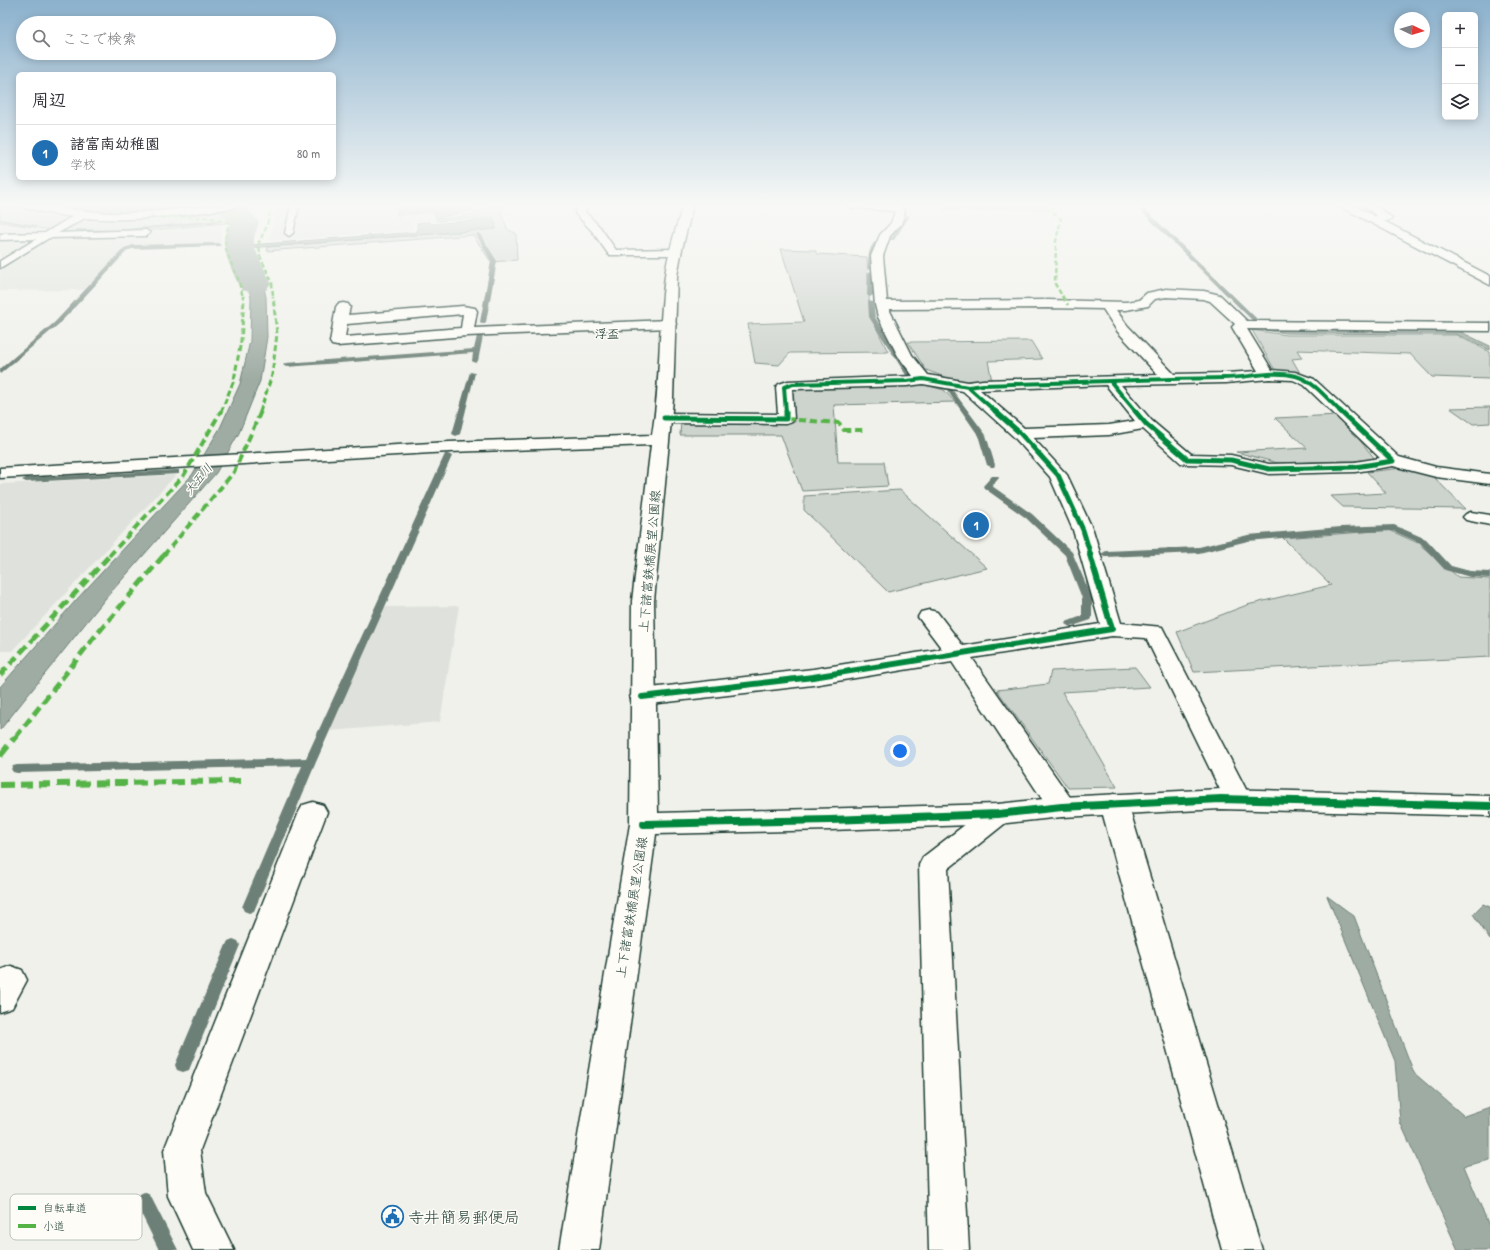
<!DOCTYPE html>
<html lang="ja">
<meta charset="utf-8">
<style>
:root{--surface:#fff;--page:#f2f2f3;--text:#2b2b33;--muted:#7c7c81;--line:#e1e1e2;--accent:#1f6fb2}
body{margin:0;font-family:"Patrick Hand","Klee One",sans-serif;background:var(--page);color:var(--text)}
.controls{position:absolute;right:12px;top:12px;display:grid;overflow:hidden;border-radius:6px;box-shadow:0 2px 10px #0003}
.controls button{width:36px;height:36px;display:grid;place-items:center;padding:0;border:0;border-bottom:1px solid var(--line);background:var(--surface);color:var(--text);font:20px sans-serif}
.compass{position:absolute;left:1394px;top:12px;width:36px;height:36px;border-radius:50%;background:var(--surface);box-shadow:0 2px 10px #0003;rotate:94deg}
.you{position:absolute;left:900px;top:751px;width:14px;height:14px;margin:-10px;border:3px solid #fff;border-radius:50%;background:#1a73e8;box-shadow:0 0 0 6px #1a73e833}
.badge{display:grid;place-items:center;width:26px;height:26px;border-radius:50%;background:var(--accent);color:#fff;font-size:13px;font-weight:700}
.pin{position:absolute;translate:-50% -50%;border:2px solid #fff;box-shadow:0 1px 4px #0006}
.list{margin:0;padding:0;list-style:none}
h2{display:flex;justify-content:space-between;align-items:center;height:52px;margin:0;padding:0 16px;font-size:17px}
h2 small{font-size:13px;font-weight:400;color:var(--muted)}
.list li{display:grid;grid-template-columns:26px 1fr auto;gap:12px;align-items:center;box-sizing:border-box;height:56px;padding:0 16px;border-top:1px solid var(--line)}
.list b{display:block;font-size:15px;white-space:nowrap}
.list p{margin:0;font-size:13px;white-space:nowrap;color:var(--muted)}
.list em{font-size:13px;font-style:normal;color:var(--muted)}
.icon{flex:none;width:22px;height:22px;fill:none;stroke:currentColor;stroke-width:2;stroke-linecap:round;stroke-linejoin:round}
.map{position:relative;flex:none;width:1490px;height:1250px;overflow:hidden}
.search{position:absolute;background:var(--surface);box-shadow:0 2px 10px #0003;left:16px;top:16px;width:320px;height:44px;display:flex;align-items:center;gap:10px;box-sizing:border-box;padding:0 14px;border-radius:22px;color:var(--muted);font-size:15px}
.panel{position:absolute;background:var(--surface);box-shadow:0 2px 10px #0003;left:16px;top:72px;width:320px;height:108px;border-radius:6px}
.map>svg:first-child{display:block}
.built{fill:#dfe2dc}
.green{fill:#cdd3cd;stroke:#768880}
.water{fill:#9faca4;stroke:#6c8077}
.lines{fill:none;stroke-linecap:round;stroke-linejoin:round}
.stream{fill:#6c8077;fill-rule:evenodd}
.river{fill:#9faca4;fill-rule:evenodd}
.service-casing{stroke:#1f3d34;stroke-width:3}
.minor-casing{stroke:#1f3d34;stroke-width:3}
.tertiary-casing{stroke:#1f3d34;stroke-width:3}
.trunk-casing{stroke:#1f3d34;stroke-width:3}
.service{fill:#fdfcf7;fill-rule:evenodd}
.minor{fill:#fdfcf7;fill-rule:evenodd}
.tertiary{fill:#fdfcf7;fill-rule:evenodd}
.trunk{fill:#fdfcf7;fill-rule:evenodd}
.quiet-far4{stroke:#55b346;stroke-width:2.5;stroke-dasharray:5 2.5;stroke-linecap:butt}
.quiet-far3{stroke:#55b346;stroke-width:3;stroke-dasharray:6 3;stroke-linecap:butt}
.quiet-far2{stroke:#55b346;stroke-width:4;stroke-dasharray:8 4;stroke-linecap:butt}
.quiet-far1{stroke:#55b346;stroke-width:5;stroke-dasharray:10 5;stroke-linecap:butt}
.quiet{stroke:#55b346;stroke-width:6;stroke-dasharray:13 6;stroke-linecap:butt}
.cycleway-far3-casing{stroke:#fdfcf7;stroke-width:5.5}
.cycleway-far2-casing{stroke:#fdfcf7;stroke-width:7}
.cycleway-far1-casing{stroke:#fdfcf7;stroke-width:8}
.cycleway-casing{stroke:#fdfcf7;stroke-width:10}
.cycleway-far3{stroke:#00873e;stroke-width:4}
.cycleway-far2{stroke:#00873e;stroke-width:5}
.cycleway-far1{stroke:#00873e;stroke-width:6}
.cycleway{stroke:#00873e;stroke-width:8}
.labels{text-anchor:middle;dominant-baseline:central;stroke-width:3;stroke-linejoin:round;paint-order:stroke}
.far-neighbourhood-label{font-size:12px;font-weight:bold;fill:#1f3d34;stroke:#fdfcf7}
.far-water-label{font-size:12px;font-style:italic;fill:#455e56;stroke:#fdfcf7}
.street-label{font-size:13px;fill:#1f3d34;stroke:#fdfcf7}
.near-poi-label{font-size:16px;fill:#1f3d34;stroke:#fdfcf7;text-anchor:start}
.key{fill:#fdfcf7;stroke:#bac3bc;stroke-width:1}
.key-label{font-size:11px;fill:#1f3d34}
</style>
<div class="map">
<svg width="1490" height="1250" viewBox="0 0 1490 1250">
<rect width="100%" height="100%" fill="#f0f1eb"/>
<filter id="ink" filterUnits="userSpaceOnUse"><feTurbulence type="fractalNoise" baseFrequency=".025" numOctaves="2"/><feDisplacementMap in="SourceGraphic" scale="8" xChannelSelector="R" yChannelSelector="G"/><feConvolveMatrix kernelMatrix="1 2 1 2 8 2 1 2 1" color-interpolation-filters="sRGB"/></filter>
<g filter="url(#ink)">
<g class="built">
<path d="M 46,205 L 216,205 L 159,213 L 124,214 L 83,211 Z"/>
<path d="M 277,205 L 404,205 L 397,206 L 398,215 L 433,212 L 436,221 L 413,223 L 412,230 L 269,241 Z"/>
<path d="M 0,222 L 65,232 L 144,231 L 222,223 L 220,244 L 128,246 L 84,290 L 0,291 Z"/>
<path d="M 176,475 L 12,651 L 0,651 L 0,484 Z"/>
<path d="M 459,606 L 440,722 L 330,731 L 384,607 Z"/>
</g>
<g class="green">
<path d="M 0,205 L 83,219 L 143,220 L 216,210 L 223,213 L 235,222 L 144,231 L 65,232 L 0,222 Z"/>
<path d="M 488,205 L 504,205 L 500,211 L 508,230 L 516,233 L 517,260 L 491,262 L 473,235 L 267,251 L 268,247 L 496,229 L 493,217 L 436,221 L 436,219 C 449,218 480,216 488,205 Z"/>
<path d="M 946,205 L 1046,205 L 1049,210 L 990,208 L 986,211 L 944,209 Z"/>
<path d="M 781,249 L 815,250 L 817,254 L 867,257 L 870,315 L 888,352 L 790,353 L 779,365 L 755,363 L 748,324 L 804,322 Z"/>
<path d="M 1252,330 L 1286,335 L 1456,335 L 1490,352 L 1490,379 L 1432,377 L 1410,354 L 1297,350 L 1302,358 L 1292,359 L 1300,373 L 1276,372 Z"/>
<path d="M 1031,341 L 1042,359 L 988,361 L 992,381 L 958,382 L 926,370 L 908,342 Z"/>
<path d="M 922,384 L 944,390 L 955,402 L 834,405 L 838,462 L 884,462 L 888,486 L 802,491 L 781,435 L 680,435 L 681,422 L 795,422 L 791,387 Z"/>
<path d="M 1490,407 L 1490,423 L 1473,424 L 1450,408 Z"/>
<path d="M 1339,415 L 1376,460 L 1278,463 L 1236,452 L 1307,448 L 1275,418 Z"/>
<path d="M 1402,468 L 1432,475 L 1465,509 L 1343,507 L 1331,496 L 1386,493 L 1367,472 Z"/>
<path d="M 900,490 L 987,568 L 888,592 L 804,510 L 804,496 Z"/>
<path d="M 1389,530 L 1418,543 L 1458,577 L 1490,579 L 1490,657 L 1194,672 L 1177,632 L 1247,605 L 1331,585 L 1283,538 Z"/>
<path d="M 1135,667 L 1150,687 L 1062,692 L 1117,787 L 1068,788 L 997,690 L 1048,684 L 1051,671 Z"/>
</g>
<g class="water">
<path d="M 72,205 L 192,205 C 151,211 112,213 72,205 Z"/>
<path d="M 397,205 L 479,205 L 471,211 L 436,218 L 433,212 L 397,215 Z"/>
<path d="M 243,210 L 254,219 L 248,235 L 250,245 L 417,232 L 417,223 L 429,222 L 430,224 L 494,219 L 496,229 L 250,248 L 260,270 L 266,297 L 267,337 L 260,381 L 239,433 L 216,473 L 105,599 L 0,730 L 0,687 L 77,599 L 192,475 L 220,428 L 240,384 L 250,341 L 251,298 L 246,276 L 234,256 L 232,244 L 232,236 L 235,222 L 223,213 Z"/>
<path d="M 1264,328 L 1281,330 L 1459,331 L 1490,346 L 1490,350 L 1456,334 L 1286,333 L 1265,330 Z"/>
<path d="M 1327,896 L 1354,916 L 1414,1073 L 1464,1116 L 1490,1107 L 1490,1160 L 1464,1166 L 1490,1228 L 1490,1250 L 1458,1250 L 1400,1122 L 1395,1061 Z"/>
<path d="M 1483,904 L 1490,907 L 1490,940 L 1473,914 Z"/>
</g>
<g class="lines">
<g class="stream">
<path d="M 900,205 L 905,205 L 902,207 Z"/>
<path d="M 1141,209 L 1145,209 L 1258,320 L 1258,322 L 1254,322 L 1141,211 Z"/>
<path d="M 906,215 L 910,216 L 894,240 L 890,240 Z"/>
<path d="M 0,219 L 35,225 L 37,226 L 35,227 L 0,221 Z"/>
<path d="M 219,220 L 221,222 L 116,232 L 77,231 L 75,230 L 77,229 L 116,230 Z"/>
<path d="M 478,233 L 480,234 L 497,261 L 486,322 L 483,324 L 480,322 L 491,261 L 476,234 Z"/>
<path d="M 876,241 L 879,243 L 874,256 L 874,268 L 871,270 L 868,268 C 868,259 868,247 876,241 Z"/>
<path d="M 218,243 L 221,245 L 220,246 L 133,249 L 128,250 L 59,324 L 0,374 L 0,369 L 55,322 L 124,248 L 133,245 Z"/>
<path d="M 871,271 L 874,273 L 873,295 L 870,297 L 867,295 L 868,273 Z"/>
<path d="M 868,301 L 873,302 L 875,317 L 911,374 L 910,375 L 906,375 L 869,317 Z"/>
<path d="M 480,334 L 483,336 L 478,361 L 475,363 L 472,361 L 473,353 L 286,367 L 283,365 L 286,363 L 474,349 L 477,336 Z"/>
<path d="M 470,372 L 475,373 L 460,434 L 456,436 L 452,434 Z"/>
<path d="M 937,384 L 951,388 L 986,435 L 995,465 L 994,467 L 991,467 L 987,465 L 978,435 L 947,390 L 935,387 L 934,386 Z"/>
<path d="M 445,454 L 448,454 L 452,456 L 316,762 L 254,911 L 249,913 L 244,911 L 242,907 L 302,766 L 17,773 L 13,772 L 11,769 L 13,766 L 17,765 L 306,758 Z"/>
<path d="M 176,470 L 179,470 L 179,474 L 26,482 L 22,480 L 26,478 Z"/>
<path d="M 992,476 L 998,476 L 999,478 L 992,486 L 1032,514 L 1072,552 L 1092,598 L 1092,618 L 1091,620 L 1070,627 L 1065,624 L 1066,622 L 1082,616 L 1082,598 L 1065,555 L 1026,518 L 984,488 L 983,486 Z"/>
<path d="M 1394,525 L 1426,539 L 1451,566 L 1470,571 L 1490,572 L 1490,578 L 1470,577 L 1445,570 L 1420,543 L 1393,531 L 1341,533 L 1248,541 L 1199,553 L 1106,557 L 1101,554 L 1106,551 L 1199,547 L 1248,535 L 1341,527 Z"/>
<path d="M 233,939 L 238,941 L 240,945 L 191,1065 L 189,1070 L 183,1072 L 177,1070 L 175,1065 L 226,945 L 228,941 Z"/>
<path d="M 144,1192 L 150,1195 L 178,1250 L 159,1250 L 135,1201 L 138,1195 Z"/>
</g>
<path class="river" d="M 214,205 L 244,205 L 259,222 L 254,237 L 254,247 L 271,283 L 266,290 L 254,293 L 242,290 C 235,279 222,251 224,238 C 225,233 228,228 230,223 Z"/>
<defs>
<g id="service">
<path d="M 291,205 L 299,205 L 293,233 L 289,236 L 285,233 Z"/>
<path d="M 84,212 L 87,213 L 88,215 L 87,217 L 58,233 L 146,230 L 150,233 L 146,236 L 49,238 L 0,268 L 0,261 L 36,239 L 0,240 L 0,234 L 45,233 L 68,219 Z"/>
<path d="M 1471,512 L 1490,515 L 1490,525 L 1466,520 L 1463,517 L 1466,514 Z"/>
</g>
<g id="minor">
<path d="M 20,205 C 53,205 86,213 120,213 C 159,213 198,205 238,205 L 233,208 C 184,215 135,222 86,218 C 65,217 45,212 25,208 Z"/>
<path d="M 577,205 L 587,205 L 585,212 L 600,227 L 616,250 L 675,249 L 679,250 L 681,252 L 679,254 L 675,255 L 609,255 L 592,231 L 575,213 Z"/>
<path d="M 846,205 L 896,205 L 900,206 L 905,212 L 901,224 L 890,236 L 883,256 L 887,301 L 1047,300 L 1126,302 L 1139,300 L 1147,293 L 1166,289 L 1204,291 L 1220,295 L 1247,321 L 1490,323 L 1490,331 L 1247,329 L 1272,370 L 1295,372 L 1314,379 L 1399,457 L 1436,467 L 1490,474 L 1490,484 L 1436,477 L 1393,466 L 1355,472 L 1269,474 L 1231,465 L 1187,464 L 1181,463 L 1143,429 L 1109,435 L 1033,438 L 1067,475 L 1093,530 L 1121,623 L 1162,627 L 1251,799 L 1248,806 L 1238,809 L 1228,806 L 1146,638 L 1112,636 L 972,658 L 1072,800 L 1076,807 L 1072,814 L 1062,817 L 1052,814 L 952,662 L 813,685 L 642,705 L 634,703 L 630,697 L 634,691 L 642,689 L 813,669 L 942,649 L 918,617 L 921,612 L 929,610 L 937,612 L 963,646 L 1100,624 L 1073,530 L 1050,477 L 1014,437 L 963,391 L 923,384 L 907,386 L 795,389 L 792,389 L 794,419 L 792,422 L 786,424 L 664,423 L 658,421 L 656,418 L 658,415 L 664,413 L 778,414 L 776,387 L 779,384 L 788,381 L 913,376 L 898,356 L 878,317 L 875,305 L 871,256 L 880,235 L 891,223 L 895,212 L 893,211 L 851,208 ZM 1166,297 L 1203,299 L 1210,301 L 1235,324 L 1232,327 L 1258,371 L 1226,373 L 1174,374 L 1127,325 L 1116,310 L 1126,310 L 1148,306 L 1155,299 ZM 1047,308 L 1103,309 L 1117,331 L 1158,375 L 983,380 L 968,382 L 928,375 L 912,355 L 889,309 ZM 1269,379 L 1293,380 L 1304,385 L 1380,458 L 1355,462 L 1269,464 L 1231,455 L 1191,454 L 1152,421 L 1121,385 L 1226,383 ZM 1106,385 L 1135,421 L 1109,425 L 1024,428 L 980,390 Z"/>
<path d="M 1363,205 L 1375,205 L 1392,218 L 1387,221 L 1367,222 L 1366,220 L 1367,218 L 1377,216 Z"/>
<path d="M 343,303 L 348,304 L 350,307 L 348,315 L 463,306 L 475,308 L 477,311 L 474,328 L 669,320 L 674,321 L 676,324 L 674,327 L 669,328 L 467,336 L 337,346 L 332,345 L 330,342 L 336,307 L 338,304 ZM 463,314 L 461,328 L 345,337 L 347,324 Z"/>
<path d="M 1114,794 L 1124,797 L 1128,804 L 1262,1250 L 1222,1250 L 1100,804 L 1104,797 Z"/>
<path d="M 313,802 L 323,805 L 327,812 L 200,1150 L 206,1193 L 234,1250 L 193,1250 L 168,1196 L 164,1150 L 299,812 L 303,805 Z"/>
<path d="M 998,804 L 1008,807 L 1012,814 L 1008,821 L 948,869 L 969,1250 L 929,1250 L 919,865 L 923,857 L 988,807 Z"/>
<path d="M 11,966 L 22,970 L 27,980 L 12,1008 L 0,1012 L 0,970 Z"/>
</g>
<path id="tertiary" d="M 683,205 L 693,205 L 682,249 L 677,276 L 673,399 L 654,601 L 658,813 L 998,804 L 1062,797 L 1221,789 L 1490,796 L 1490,816 L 1221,809 L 1062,817 L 998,824 L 830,830 L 656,834 L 599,1250 L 559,1250 L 630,824 L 632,601 L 651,445 L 449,452 L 0,478 L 0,468 L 449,442 L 652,435 C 661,383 658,329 665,276 C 668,252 676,228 683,205 Z"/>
<path id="trunk" d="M 1340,205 L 1353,205 L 1490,276 L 1490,285 L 1341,207 Z"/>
</defs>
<use href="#service" class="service-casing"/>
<use href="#minor" class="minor-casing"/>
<use href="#tertiary" class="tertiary-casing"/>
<use href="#trunk" class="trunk-casing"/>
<use href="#service" class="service"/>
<use href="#minor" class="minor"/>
<use href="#tertiary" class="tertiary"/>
<use href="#trunk" class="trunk"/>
<g class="quiet-far4">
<path d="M 272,205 L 266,228 L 259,242 L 260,256 L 272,282 L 273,297"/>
<path d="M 1051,205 L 1053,212 L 1061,219 L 1056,241 L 1055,284 L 1063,297"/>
<path d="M 1115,205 L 1144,205"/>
<path d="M 151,215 L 154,217 L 204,217 L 223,220 L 229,223 L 225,239 L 227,253 L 238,279 L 243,297"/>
</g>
<g class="quiet-far3">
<path d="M 1062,296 L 1068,305"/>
<path d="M 221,412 L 234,380 L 241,341 L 244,300 L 243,296"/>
<path d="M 260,412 L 272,375 L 277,334 L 273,296"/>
</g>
<g class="quiet-far2">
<path d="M 786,419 L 839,423 L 844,430 L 864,430"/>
<path d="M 109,556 L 184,475 L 221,411"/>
<path d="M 163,556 L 234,472 L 261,411"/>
</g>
<g class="quiet-far1">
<path d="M 0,675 L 110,555"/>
<path d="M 15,738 L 92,640 L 164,555"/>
</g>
<g class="quiet">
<path d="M 0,756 L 15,737"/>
<path d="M 0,785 L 241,781"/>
</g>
<defs>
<g id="cycleway-far3">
<path d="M 1111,382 L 1136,412"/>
<path d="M 968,387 L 983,385 C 1063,383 1143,379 1224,378 C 1248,378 1272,370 1296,376 C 1314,381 1328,400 1341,412"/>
<path d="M 786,412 L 784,387 L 793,384 L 907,381 L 923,379 L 968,387 L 996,412"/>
</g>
<g id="cycleway-far2">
<path d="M 995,411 L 1020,433 L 1058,475 L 1083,530 L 1091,556"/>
<path d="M 1135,411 L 1146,424 L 1187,459 L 1231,460 L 1269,469 L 1355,467 L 1393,461 L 1340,411"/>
<path d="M 664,418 L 786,419 L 786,411"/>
</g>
<path id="cycleway-far1" d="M 642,697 L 813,677 L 1112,629 L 1090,555"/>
<path id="cycleway" d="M 644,824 L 830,820 L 998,814 L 1062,807 L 1221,799 L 1490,806"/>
</defs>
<use href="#cycleway-far3" class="cycleway-far3-casing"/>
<use href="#cycleway-far2" class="cycleway-far2-casing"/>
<use href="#cycleway-far1" class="cycleway-far1-casing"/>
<use href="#cycleway" class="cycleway-casing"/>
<use href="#cycleway-far3" class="cycleway-far3"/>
<use href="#cycleway-far2" class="cycleway-far2"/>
<use href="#cycleway-far1" class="cycleway-far1"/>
<use href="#cycleway" class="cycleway"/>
</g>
</g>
<linearGradient id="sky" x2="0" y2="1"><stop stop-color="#8bb1cd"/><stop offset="0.54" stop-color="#f8f9f6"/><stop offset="1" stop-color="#f8f9f6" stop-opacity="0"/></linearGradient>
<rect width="1490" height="380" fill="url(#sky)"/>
<defs>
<symbol id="civic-ring" viewBox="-11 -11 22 22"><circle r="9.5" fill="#fdfcf7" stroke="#1f6fb2" stroke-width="1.5"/><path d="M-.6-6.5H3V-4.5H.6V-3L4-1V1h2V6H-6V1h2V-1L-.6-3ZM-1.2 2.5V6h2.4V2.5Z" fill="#1f6fb2"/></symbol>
</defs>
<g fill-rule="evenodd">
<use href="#civic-ring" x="380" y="1204" width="25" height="25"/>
</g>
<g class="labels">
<g class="far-neighbourhood-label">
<text x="607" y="333">浮盃</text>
</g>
<g class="far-water-label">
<text transform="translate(198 479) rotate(-50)">大五川</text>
</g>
<g class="street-label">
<text transform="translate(649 561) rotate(-85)">上下諸富鉄橋展望公園線</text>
<text transform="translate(631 907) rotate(-81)">上下諸富鉄橋展望公園線</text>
</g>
<g class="near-poi-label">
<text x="408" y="1217">寺井簡易郵便局</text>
</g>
</g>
<rect x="10" y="1194" width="132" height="46" rx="6" class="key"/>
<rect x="18" y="1206" width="18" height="4" fill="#00873e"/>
<rect x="18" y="1224" width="18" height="4" fill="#55b346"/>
<g class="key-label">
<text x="43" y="1212">自転車道</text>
<text x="43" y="1230">小道</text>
</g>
</svg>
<div class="controls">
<button>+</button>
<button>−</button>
<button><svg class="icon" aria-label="layers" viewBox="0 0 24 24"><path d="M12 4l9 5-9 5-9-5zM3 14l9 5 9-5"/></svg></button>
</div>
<svg class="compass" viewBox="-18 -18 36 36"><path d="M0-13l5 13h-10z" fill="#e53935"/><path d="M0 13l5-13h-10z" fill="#7c7c81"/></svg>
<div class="you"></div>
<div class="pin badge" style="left:976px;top:525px">1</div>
<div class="search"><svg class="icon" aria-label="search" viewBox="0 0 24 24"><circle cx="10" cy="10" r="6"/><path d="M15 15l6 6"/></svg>ここで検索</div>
<section class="panel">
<h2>周辺<small></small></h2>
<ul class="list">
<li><span class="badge">1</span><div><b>諸富南幼稚園</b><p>学校</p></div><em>80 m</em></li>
</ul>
</section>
</div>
